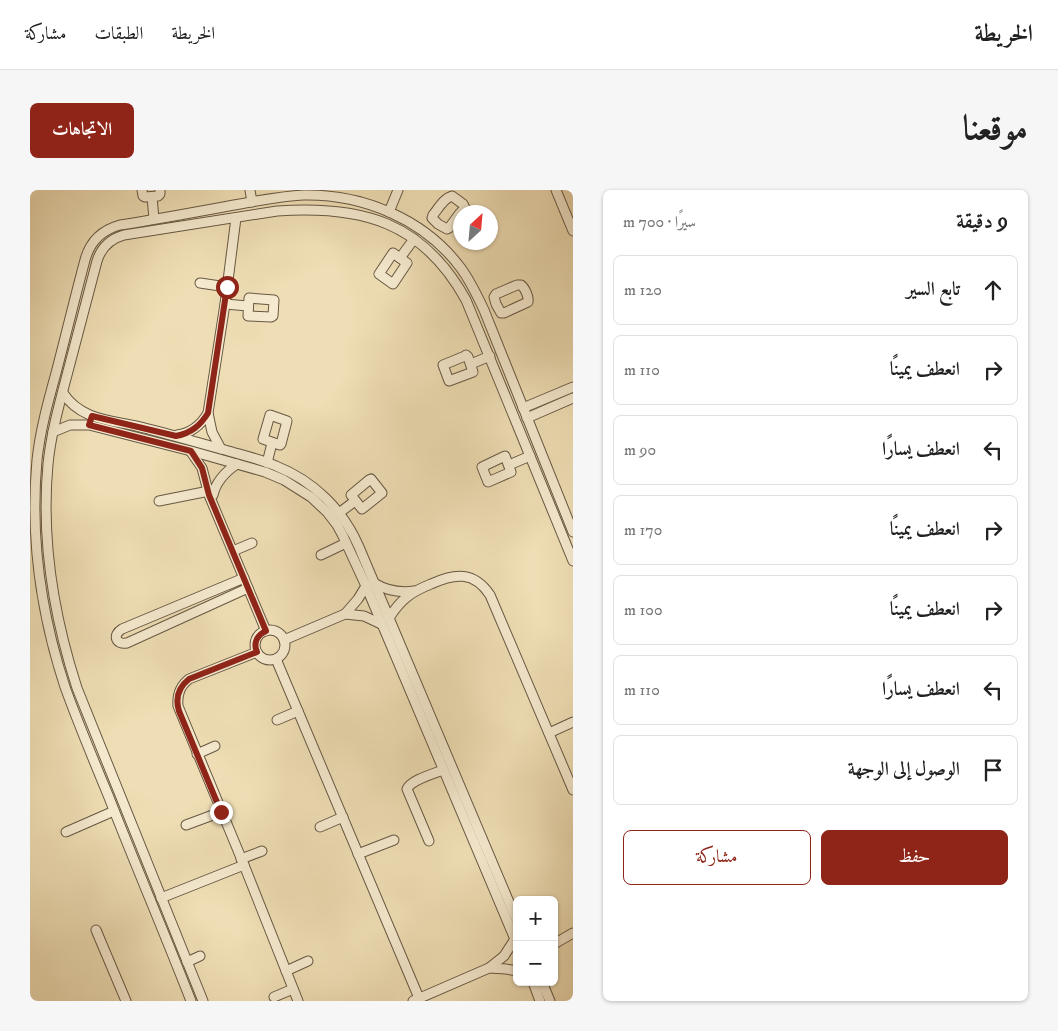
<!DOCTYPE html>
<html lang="ar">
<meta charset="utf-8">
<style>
:root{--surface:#fff;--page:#f6f6f6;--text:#222;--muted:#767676;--line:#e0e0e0;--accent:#8f2418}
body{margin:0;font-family:"IM FELL DW Pica",Amiri,serif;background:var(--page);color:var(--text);direction:rtl}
.controls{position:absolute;right:15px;bottom:15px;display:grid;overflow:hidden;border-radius:8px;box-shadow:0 1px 4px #0004}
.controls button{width:45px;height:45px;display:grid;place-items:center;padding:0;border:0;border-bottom:1px solid var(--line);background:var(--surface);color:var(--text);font:25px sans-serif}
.compass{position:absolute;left:423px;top:15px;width:45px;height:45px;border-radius:50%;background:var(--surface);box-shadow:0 1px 4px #0004;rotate:26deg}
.stop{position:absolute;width:15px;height:15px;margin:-11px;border:4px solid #8f2418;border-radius:50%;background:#fff}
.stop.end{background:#8f2418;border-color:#fff;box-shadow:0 1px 5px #0008}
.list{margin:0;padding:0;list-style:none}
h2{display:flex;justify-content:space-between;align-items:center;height:65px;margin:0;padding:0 20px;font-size:21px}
h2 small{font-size:16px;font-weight:400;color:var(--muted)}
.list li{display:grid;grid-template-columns:32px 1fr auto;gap:15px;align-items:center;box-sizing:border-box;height:70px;margin:0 10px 10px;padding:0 10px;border:1px solid var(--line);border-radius:8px}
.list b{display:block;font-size:19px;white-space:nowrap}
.list em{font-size:16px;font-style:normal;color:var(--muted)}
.actions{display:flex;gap:10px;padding:15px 20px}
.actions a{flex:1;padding:11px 0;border:1px solid var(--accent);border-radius:8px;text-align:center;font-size:18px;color:var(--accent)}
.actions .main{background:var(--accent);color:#fff}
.icon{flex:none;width:28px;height:28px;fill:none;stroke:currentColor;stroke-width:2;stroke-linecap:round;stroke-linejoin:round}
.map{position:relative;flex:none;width:543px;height:811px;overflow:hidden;direction:ltr;border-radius:8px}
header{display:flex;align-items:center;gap:30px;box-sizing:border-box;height:70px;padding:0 25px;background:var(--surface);border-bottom:1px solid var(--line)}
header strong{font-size:24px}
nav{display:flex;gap:28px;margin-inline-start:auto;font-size:18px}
.intro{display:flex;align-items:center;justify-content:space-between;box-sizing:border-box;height:120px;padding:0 30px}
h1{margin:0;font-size:35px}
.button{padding:12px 22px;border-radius:8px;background:var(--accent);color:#fff;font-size:18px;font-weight:700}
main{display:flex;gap:30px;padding:0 30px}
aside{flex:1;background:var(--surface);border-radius:8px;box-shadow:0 1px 4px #0004}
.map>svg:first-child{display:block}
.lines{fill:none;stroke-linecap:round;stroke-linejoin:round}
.minor-casing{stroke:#675843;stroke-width:11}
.minor{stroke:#f5eacf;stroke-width:9}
.route{stroke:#8f2418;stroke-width:6}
</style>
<header>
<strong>الخريطة</strong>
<nav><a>الخريطة</a><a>الطبقات</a><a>مشاركة</a></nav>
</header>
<div class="intro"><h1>موقعنا</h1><a class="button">الاتجاهات</a></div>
<main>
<aside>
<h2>9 دقيقة<small>سيرًا · 700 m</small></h2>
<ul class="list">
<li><svg class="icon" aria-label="ahead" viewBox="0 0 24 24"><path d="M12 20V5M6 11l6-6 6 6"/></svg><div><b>تابع السير</b></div><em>120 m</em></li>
<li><svg class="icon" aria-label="right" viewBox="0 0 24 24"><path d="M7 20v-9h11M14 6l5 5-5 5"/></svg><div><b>انعطف يمينًا</b></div><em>110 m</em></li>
<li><svg class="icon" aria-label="left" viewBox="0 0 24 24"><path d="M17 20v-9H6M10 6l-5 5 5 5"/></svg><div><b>انعطف يسارًا</b></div><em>90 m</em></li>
<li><svg class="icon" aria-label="right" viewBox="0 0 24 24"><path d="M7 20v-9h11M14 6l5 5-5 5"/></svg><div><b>انعطف يمينًا</b></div><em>170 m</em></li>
<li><svg class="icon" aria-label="right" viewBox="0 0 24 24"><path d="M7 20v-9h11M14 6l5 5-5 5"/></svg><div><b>انعطف يمينًا</b></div><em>100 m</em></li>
<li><svg class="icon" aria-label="left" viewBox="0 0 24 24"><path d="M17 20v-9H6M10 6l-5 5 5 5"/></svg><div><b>انعطف يسارًا</b></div><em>110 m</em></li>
<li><svg class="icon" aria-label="arrive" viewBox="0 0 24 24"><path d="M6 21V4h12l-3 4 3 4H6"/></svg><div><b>الوصول إلى الوجهة</b></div></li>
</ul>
<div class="actions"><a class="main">حفظ</a><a>مشاركة</a></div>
</aside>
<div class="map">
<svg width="543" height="811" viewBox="0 0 543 811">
<rect width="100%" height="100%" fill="#efdeb5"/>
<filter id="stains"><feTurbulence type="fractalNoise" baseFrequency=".004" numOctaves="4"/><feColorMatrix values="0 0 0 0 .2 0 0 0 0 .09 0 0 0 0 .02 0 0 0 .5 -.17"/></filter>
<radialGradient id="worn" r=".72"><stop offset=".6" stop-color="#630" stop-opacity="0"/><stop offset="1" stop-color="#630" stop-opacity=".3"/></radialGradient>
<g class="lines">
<defs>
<g id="minor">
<path d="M 112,0 L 113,6 L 115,7 L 128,6 L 130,4 L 130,0"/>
<path d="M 220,0 L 222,12"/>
<path d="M 526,0 L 543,41"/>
<path d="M 122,7 L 124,29"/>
<path d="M 359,22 L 368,0"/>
<path d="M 430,23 L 419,38 L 417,39 L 408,34 L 402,28 L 403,25 C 408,19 414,8 422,6 L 433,14 L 435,18 L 431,22"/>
<path d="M 363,63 L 377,73 L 363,94 L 349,84 Z"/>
<path d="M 370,68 L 384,49"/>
<path d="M 170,93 L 197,97"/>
<path d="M 487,95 L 491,95 C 495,98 499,107 498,112 L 474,123 L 471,123 L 466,114 L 464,107 L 466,104 Z"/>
<path d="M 219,108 L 244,110 L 243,126 L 241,127 L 218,126 Z"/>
<path d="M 195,114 L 218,116"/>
<path d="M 435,166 L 436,165 L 438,167 L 443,182 L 419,191 L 413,175 Z"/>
<path d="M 441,174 L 460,166"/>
<path d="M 33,203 C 50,229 78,230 106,236 C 136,243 165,252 195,260 C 212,265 230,269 246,276 C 284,291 313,320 329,357 L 487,731"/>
<path d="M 493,218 L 543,197"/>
<path d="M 240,225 L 257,231 L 251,254 L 250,255 L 233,249 Z"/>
<path d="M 497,228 L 543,208"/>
<path d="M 23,242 L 40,235 L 59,235 L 161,261 L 235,282 L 254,290 L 281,307 L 297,322 L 307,335 L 312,344 L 336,396 L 487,754"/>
<path d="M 147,245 C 162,243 171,235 178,223"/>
<path d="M 191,259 L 182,242 L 178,223 L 195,114 L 206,28"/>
<path d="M 161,262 L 172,278 L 179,305 L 236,441"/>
<path d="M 475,266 L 481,282 L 458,292 L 452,277 Z"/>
<path d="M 237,273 L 242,253"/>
<path d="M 479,275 L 500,266"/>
<path d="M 341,289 L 352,303 L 332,319 L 321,305 L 339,290 Z"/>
<path d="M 183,305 C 186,292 195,282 207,274"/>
<path d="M 129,311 L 184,300"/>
<path d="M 309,323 L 325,311"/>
<path d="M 203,361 L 222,353"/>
<path d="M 291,365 L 316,353"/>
<path d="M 214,388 L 92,439 C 82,445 86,455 97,453 L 218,398"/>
<path d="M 344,393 C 357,401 369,403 384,401"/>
<path d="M 315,424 L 328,409 L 336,396"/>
<path d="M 359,428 C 371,409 381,402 401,394 C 425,383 444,381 460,405 L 543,600"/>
<circle cx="240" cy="455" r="15"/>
<path d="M 254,450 L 315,424 L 334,426 L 351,434"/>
<path d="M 227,462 L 159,489 C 150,496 147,504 148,516 L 214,675 L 268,811"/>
<path d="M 246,469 L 389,808"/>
<path d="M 247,530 L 268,521"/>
<path d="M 519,543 L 543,532"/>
<path d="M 167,564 L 185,556"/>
<path d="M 156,635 L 191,622"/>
<path d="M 290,637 L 313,627"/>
<path d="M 36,642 L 84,621"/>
<path d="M 399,651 L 377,599 C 381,590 403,584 413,580"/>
<path d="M 328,664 L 364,650"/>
<path d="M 211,669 L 232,661"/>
<path d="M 131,708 L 214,675"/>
<path d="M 66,740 L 96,811"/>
<path d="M 524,754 L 543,743"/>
<path d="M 157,772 L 170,766"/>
<path d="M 459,778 L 476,779 L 487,781"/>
<path d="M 256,781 L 278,771"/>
<path d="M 503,792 L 510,811"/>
<path d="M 512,792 L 520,811"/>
<path d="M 244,807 L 263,799"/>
<path d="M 161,811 C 134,742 105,674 78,605 C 63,569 48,533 35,497 C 11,424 0,347 7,270 C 10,241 18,212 26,183 C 36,145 45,107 55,70 C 60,51 72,40 90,35 C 130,29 170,21 210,14 C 231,10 252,6 274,5 C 333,4 394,29 430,77 C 440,90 447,105 454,120 L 543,342"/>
<path d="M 173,811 L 47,498 C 24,427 11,350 18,274 C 21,244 29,215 37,185 C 47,147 57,109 67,71 C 71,58 80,49 94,45 L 247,21 C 332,15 393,32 436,110 L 543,371"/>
<path d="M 383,811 L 459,778 L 474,766 L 485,749"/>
</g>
</defs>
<use href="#minor" class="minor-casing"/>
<use href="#minor" class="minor"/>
</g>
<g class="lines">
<path class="route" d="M 191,622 L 149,521 C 145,508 149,497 159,489 L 227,462 C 223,453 227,445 236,441 L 179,305 L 172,278 L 161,261 L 59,235 L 62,226 L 146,246 C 161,243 170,236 178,223 L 197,97"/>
</g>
<rect width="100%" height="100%" filter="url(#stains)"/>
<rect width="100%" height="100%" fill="url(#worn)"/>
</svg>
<div class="controls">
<button>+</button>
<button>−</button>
</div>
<svg class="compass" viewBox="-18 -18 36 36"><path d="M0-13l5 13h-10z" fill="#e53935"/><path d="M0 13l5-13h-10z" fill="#767676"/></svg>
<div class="stop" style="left:197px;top:97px"></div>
<div class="stop end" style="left:191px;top:622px"></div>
</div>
</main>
